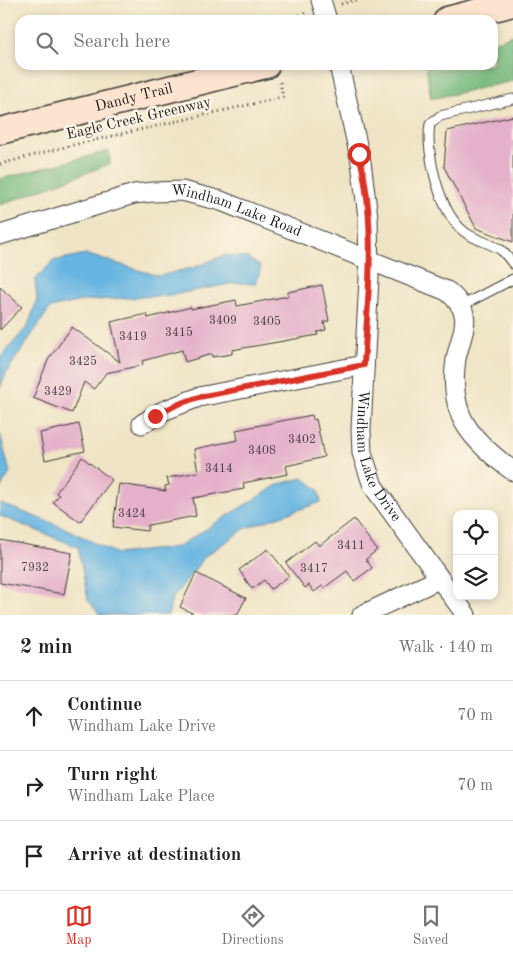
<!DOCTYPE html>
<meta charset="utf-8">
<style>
:root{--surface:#fff;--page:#f2f2f2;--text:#222;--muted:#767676;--line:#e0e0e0;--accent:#d93025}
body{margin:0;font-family:"Old Standard TT",serif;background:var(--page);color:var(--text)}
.controls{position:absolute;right:15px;bottom:15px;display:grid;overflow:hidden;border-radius:10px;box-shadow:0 2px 8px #0003}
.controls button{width:45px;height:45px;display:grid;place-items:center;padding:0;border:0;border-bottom:1px solid var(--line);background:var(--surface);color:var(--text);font:25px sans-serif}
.stop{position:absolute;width:15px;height:15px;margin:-11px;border:4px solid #d93025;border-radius:50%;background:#fff}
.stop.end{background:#d93025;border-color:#fff;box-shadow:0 1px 5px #0008}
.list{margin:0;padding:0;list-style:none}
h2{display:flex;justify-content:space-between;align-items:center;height:65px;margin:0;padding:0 20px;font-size:21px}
h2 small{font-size:16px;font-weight:400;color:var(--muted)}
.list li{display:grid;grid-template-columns:32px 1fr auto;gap:15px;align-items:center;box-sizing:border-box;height:70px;padding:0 20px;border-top:1px solid var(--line)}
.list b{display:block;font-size:19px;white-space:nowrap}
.list p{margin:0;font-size:16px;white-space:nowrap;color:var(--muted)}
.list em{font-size:16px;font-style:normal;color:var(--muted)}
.icon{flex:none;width:28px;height:28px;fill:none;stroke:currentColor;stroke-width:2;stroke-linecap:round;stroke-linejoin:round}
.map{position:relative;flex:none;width:513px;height:615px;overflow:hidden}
.search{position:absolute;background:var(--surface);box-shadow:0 2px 8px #0003;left:15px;right:15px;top:15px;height:55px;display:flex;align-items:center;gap:12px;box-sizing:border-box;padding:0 18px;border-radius:15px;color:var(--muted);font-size:19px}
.sheet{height:275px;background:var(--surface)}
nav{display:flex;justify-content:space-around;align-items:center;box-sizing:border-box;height:70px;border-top:1px solid var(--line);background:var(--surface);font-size:14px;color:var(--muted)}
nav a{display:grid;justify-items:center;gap:2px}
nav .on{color:var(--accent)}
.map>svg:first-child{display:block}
.forest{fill:#73b77a;stroke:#486a4b}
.water{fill:#67b5e1;stroke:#42687e}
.building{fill:#e4b0ca}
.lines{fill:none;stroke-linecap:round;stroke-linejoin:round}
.lane-casing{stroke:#3c3a35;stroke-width:11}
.street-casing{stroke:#3c3a35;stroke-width:21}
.secondary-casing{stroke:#3c3a35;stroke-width:29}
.path{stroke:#3c3a35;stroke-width:3;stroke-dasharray:1 4;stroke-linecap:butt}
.lane{stroke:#fff;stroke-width:9}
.street{stroke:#fff;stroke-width:19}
.secondary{stroke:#fde4d1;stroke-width:26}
.route{stroke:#d93025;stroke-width:6}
.labels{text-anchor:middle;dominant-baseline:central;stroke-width:5;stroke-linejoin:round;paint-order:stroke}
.number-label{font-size:12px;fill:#4e4148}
.street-label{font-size:15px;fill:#1c1c1c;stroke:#fcf5e5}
</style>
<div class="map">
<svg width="513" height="615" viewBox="0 0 513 615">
<rect width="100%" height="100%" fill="#fcf5e5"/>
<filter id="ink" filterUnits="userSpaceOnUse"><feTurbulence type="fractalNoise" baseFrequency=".02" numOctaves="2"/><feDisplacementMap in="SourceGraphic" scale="10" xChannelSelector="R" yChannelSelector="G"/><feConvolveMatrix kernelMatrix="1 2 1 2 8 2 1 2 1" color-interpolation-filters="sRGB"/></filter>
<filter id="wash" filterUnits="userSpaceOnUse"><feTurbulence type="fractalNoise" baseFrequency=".0096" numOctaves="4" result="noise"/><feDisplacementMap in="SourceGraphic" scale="20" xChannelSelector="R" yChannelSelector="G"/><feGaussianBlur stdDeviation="1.12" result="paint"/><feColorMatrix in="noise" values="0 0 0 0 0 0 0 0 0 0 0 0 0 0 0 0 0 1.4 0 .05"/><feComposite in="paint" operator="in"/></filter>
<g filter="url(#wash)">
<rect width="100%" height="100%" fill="#efe4c5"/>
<g class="forest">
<path d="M 513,35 L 513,81 L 431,99 L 426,66 L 493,65 L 493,42 Z"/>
<path d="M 109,151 L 110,164 L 0,205 L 0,179 Z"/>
</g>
<g class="water">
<path d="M 85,254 L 159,276 L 195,267 L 225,255 L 248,258 L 261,267 L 256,284 L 235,283 L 172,295 L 82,301 L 50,308 L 6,373 L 0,389 L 0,358 L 28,326 L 37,300 L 35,280 L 53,261 Z"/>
<path d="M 0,433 L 10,473 L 0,489 Z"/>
<path d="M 303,478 L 318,489 L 321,502 L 246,528 L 205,556 L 172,599 L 168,615 L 100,615 L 88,600 L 78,547 L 0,516 L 0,503 L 67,529 L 117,554 L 177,547 L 279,484 Z"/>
</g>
<g id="blocks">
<g class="building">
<path d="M 513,116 L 513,242 L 476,228 L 444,167 L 447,131 Z"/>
<path d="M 322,285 L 329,321 L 324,322 L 326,330 L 317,332 L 318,335 L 232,350 L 232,354 L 212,357 L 212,354 L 185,362 L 182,350 L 142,361 L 143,365 L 106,373 L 94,389 L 84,382 L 72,413 L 33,398 L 48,360 L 72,327 L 120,362 L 111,322 L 147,314 L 148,318 L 191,307 L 191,309 L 236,300 L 237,306 L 288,296 L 288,292 Z"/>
<path d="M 0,287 L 22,307 L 0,330 Z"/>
<path d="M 312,415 L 313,420 L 316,419 L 324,457 L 286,466 L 288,474 L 243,483 L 244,489 L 193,498 L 196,516 L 148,525 L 147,531 L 113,527 L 119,484 L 166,491 L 165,486 L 169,485 L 167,478 L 198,472 L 194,449 L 238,440 L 236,430 Z"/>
<path d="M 79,424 L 85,451 L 45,460 L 40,433 Z"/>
<path d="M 82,457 L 112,480 L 80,522 L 53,502 L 59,495 L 56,493 Z"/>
<path d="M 354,519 L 377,550 L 366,559 L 372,568 L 354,581 L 347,571 L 324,588 L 322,586 L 314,592 L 309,585 L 305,588 L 286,563 L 315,541 L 319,546 Z"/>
<path d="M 0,540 L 72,553 L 64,594 L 0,583 Z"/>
<path d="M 268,549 L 289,576 L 271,589 L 264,580 L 252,589 L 239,570 Z"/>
<path d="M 196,573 L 246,598 L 237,615 L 196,615 L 180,607 Z"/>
</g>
</g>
</g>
<g filter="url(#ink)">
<use href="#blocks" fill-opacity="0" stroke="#3c3a35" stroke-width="1"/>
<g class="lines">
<defs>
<g id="lane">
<path d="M 513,99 L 440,116 L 430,124 C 425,153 440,215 466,233 C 476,240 490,243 501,250 C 505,253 509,259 513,264"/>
<path d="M 461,306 L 513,279"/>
</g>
<g id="street">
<path d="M 321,0 L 327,20"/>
<path id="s1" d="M 339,65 L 361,162 L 368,217 L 369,278 L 361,429 L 362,453 L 373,486 L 466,615"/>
<path id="s2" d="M 0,235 L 134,194 L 153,192 L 182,191 L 221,201 L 447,291 C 476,314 462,330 456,359 C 453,378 454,398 461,416 C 470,437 495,458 513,471"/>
<path d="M 142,424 L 163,411 L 199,397 L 364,365"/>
<path d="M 362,615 L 439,579"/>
</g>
<g id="secondary">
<path d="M 447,20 L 513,3"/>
<path id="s3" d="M 0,131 L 266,65"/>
</g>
</defs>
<use href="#lane" class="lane-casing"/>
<use href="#street" class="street-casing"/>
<use href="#secondary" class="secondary-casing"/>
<g class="path">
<path d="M 341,4 L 357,0"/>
<path d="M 285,20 L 306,13"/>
<path d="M 0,164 L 73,145 L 283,97 L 280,82"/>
</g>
<use href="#lane" class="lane"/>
<use href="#street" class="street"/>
<use href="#secondary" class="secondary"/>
</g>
</g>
<g class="lines" filter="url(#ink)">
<path class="route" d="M 155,416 L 176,405 L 199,397 L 364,365 C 368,296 377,223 359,154"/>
</g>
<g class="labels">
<g class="number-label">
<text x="223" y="321">3409</text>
<text x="267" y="322">3405</text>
<text x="179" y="333">3415</text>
<text x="133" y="337">3419</text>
<text x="83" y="362">3425</text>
<text x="58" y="392">3429</text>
<text x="302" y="440">3402</text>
<text x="262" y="451">3408</text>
<text x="219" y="469">3414</text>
<text x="132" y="514">3424</text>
<text x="351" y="546">3411</text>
<text x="35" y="568">7932</text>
<text x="314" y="569">3417</text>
</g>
<g class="street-label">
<text stroke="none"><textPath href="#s3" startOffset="138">Dandy Trail</textPath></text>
<text transform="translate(139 119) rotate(-13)">Eagle Creek Greenway</text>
<text stroke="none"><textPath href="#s2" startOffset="246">Windham Lake Road</textPath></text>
<text stroke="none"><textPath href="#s1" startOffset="398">Windham Lake Drive</textPath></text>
</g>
</g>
</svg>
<div class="controls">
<button><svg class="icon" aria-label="locate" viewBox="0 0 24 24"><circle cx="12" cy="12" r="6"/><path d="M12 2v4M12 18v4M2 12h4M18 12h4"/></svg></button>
<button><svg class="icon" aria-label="layers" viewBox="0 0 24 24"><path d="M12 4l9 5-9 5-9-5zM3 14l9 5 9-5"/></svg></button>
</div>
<div class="stop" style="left:359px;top:154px"></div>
<div class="stop end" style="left:155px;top:416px"></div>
<div class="search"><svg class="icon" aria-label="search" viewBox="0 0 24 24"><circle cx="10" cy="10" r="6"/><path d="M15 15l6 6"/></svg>Search here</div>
</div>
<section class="sheet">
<h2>2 min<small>Walk · 140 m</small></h2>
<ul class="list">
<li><svg class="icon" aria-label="ahead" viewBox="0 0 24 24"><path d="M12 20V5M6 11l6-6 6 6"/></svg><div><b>Continue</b><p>Windham Lake Drive</p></div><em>70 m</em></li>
<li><svg class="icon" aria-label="right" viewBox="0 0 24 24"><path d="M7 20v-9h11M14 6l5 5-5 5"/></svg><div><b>Turn right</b><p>Windham Lake Place</p></div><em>70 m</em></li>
<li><svg class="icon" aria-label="arrive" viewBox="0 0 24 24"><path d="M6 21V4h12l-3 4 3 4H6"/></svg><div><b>Arrive at destination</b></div></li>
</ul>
</section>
<nav>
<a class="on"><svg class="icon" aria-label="map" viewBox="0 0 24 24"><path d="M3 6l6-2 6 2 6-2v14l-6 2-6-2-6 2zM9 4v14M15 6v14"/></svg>Map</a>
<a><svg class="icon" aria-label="directions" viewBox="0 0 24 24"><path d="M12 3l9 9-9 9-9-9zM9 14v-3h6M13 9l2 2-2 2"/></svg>Directions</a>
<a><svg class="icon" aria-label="saved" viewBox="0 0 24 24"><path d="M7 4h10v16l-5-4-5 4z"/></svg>Saved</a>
</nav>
